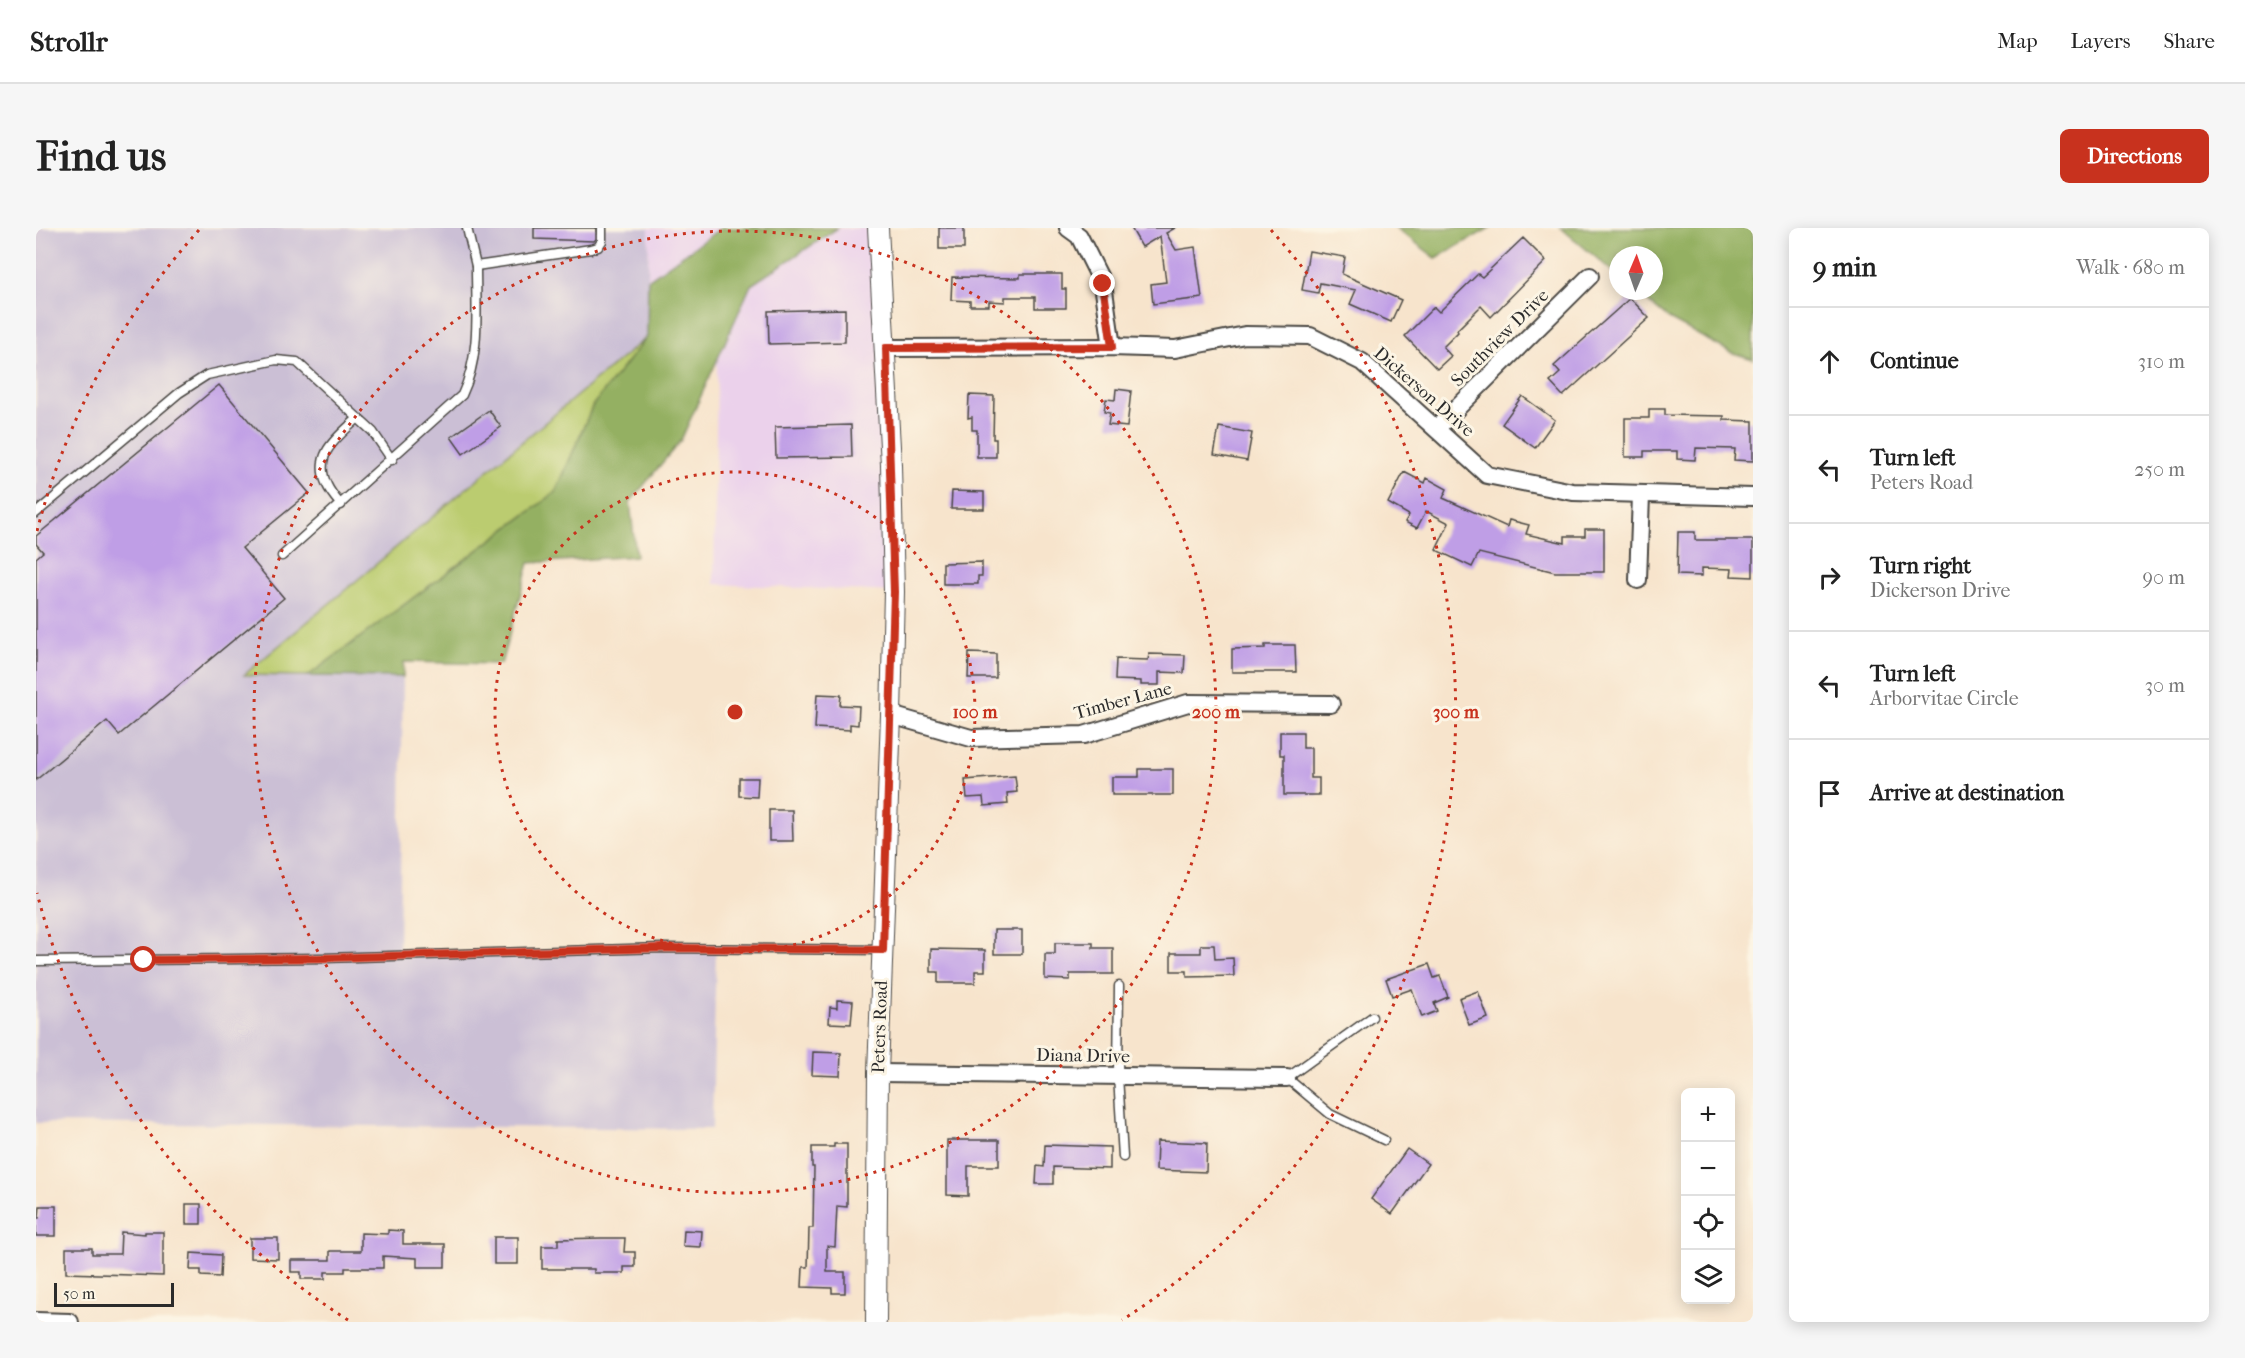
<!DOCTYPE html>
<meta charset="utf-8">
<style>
:root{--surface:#fff;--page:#f6f6f6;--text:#222;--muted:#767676;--line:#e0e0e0;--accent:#c8321e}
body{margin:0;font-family:"IM FELL French Canon",serif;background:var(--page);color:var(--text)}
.controls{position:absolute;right:18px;bottom:18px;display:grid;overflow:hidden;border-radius:9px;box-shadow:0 3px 15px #0003}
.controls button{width:54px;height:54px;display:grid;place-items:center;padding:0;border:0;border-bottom:2px solid var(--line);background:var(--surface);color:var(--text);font:30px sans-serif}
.compass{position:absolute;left:1573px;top:18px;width:54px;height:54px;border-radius:50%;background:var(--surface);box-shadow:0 3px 15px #0003;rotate:2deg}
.scale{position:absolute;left:18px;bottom:15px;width:120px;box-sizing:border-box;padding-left:6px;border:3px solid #2b2b2b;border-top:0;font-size:16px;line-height:21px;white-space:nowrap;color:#2b2b2b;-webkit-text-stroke:4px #fcf5e5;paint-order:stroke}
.stop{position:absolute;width:18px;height:18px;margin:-14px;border:4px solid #c8321e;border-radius:50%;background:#fff}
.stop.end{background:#c8321e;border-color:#fff;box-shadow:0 2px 6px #0008}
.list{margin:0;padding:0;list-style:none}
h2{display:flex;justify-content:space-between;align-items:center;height:78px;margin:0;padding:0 24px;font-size:26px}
h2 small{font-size:20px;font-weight:400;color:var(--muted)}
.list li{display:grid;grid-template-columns:39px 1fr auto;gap:18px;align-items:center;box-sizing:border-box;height:108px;padding:0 24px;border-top:2px solid var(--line)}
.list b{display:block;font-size:22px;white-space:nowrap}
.list p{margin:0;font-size:20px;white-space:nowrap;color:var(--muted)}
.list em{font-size:20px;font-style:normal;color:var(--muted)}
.icon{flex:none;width:33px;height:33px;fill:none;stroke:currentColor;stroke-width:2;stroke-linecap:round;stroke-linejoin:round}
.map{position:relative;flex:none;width:1717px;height:1094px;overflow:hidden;border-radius:9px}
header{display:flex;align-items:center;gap:36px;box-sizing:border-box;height:84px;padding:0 30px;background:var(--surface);border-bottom:2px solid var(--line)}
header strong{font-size:28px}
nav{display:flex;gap:33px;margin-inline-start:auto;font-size:21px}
.intro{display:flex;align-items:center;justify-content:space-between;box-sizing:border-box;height:144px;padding:0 36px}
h1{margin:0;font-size:42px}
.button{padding:15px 27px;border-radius:9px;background:var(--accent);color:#fff;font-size:21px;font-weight:700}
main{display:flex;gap:36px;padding:0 36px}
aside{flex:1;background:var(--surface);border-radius:9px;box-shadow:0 3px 15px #0003}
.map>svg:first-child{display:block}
.built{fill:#ebd1eb}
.industrial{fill:#cbbfd5}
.green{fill:#bbcc6f;stroke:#737c4d;stroke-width:1.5}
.forest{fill:#94b062;stroke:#606e46;stroke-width:1.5}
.building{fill:#bf9ee6}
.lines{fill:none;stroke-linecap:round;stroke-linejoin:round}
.service-casing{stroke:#4a4743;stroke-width:11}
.minor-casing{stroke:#4a4743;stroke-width:20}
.tertiary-casing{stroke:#4a4743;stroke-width:22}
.service{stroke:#fff;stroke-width:8}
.minor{stroke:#fff;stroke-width:16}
.tertiary{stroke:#fff;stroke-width:20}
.route{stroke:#c8321e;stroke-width:8}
.ring{fill:none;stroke:#c8321e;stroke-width:3;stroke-dasharray:3 6}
.labels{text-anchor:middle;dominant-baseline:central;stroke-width:6;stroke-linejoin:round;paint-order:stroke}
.street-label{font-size:18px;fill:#2b2b2b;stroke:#fcf5e5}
.centre{fill:#c8321e;stroke:#fcf5e5;stroke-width:3}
.ring-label{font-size:18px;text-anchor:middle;font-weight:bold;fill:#c8321e;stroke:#fcf5e5;stroke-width:6;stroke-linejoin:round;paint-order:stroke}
</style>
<header>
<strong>Strollr</strong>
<nav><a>Map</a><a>Layers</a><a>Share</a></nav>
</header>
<div class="intro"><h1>Find us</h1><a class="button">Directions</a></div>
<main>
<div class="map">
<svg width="1717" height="1094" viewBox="0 0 1717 1094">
<rect width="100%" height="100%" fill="#fcf5e5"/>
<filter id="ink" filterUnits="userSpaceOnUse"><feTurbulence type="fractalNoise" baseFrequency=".0167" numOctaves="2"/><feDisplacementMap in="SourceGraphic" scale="12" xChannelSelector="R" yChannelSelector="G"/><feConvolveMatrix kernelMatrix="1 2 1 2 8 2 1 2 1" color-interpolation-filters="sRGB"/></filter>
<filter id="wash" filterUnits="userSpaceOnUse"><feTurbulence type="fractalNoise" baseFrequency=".008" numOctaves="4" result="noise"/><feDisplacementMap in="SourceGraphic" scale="24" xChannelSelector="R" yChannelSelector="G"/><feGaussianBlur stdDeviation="1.35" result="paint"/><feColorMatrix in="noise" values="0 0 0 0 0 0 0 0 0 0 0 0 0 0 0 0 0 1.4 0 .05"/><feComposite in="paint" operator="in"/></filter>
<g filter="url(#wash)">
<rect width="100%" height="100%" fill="#f7e4cc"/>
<g class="built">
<path d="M 613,0 L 685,0 L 612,52 Z"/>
<path d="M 802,0 L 842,0 L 858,364 L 678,356 L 681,134 L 715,56 Z"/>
</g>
<path class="industrial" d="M 0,0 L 613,0 L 611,109 L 209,446 L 367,449 L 363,728 L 680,721 L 676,901 L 0,895 Z"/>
<path class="green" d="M 611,109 L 557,177 L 520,264 L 272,448 L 208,447 Z"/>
<g class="forest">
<path d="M 685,0 L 802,0 L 715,57 L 645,212 L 594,274 L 600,328 L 493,335 L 465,436 L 368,434 L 367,449 L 272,448 L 520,264 L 557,177 L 611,109 L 612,52 Z"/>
<path d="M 1360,0 L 1454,0 L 1400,30 Z"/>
<path d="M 1525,0 L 1717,0 L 1717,131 L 1694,124 L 1633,91 L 1599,63 L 1618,63 L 1618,27 L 1582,27 L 1582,48 Z"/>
</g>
<g id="blocks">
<g class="building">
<path d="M 498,0 L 560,0 L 560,11 L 558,13 L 498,11 Z"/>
<rect x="903" y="0" width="25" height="21"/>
<path d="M 1095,0 L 1139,0 L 1130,5 L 1140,22 L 1159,19 L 1166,70 L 1117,76 L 1115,56 L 1130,54 L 1124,8 L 1106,19 Z"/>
<path d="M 1487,10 L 1510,33 L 1455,89 L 1445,78 L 1421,102 L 1422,104 L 1407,119 L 1415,128 L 1401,141 L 1369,108 L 1398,79 L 1403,84 L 1442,46 L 1446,49 Z"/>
<path d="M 1273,23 L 1309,29 L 1306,46 L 1365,72 L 1355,94 L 1314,76 L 1320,62 L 1284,55 L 1282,65 L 1266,62 Z"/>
<path d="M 984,46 L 1026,46 L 1026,61 L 1030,61 L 1030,80 L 999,80 L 999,69 L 969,69 L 969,74 L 953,73 L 953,78 L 934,78 L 934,73 L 915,72 L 916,49 L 984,50 Z"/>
<path d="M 1594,70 L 1613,90 L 1527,168 L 1514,154 L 1524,145 L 1518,138 Z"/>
<path d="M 809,81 L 809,114 L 733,116 L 732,83 Z"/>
<path d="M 183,157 L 273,265 L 206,320 L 248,370 L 83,507 L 71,493 L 0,552 L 0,330 L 7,324 L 0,316 L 0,308 Z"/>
<path d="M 1080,161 L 1095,163 L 1091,199 L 1072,197 L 1074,185 L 1068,184 L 1070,171 L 1079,172 Z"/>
<path d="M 933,167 L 958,168 L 957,211 L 960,211 L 960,229 L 941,229 L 941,202 L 936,202 L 936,189 L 932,190 Z"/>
<path d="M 1486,168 L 1519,192 L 1499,220 L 1466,196 Z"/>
<path d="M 1613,181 L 1629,181 L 1629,187 L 1688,188 L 1688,192 L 1717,193 L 1717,233 L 1698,232 L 1699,221 L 1660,220 L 1659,232 L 1641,231 L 1641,223 L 1608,223 L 1608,229 L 1589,229 L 1589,190 L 1613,190 Z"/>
<path d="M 453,182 L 465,199 L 427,226 L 415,209 Z"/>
<path d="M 815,197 L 816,229 L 740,230 L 739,199 Z"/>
<path d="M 1183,199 L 1216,205 L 1211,233 L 1178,227 Z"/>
<path d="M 1368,244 L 1389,255 L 1391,250 L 1411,261 L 1407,270 L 1471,299 L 1473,292 L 1493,297 L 1490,306 L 1529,315 L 1529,308 L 1549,308 L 1549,301 L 1568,301 L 1568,344 L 1519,344 L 1443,325 L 1436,339 L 1400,322 L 1413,295 L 1390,283 L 1381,300 L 1369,294 L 1373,287 L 1352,275 Z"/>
<path d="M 916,263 L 948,264 L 948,281 L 915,281 Z"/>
<path d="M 1642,304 L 1659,304 L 1659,312 L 1717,312 L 1717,349 L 1695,348 L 1696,341 L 1666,340 L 1666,348 L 1641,347 Z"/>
<path d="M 946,334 L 946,348 L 942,348 L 942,356 L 907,356 L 907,335 Z"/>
<path d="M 1229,417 L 1259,417 L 1260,444 L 1196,444 L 1196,421 L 1229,420 Z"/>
<path d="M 933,425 L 960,426 L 960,450 L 932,450 Z"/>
<path d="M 1113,426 L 1149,427 L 1148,445 L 1123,444 L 1123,457 L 1105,457 L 1105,453 L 1079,452 L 1080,431 L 1112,432 Z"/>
<path d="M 781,466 L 805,467 L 804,477 L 823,478 L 822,497 L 814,496 L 814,502 L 779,500 Z"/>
<path d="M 1244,504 L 1267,504 L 1267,520 L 1275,520 L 1275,550 L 1283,550 L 1283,567 L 1248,567 L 1248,527 L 1244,527 Z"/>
<path d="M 1103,541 L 1137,541 L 1137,567 L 1076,567 L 1076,549 L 1103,549 Z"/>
<path d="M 979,548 L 981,564 L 971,565 L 972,576 L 948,578 L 947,569 L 931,570 L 929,552 Z"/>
<path d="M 703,550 L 722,550 L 721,569 L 703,568 Z"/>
<path d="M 733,582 L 756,582 L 757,613 L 733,613 Z"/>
<rect x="958" y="702" width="28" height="24"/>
<path d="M 1019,715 L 1057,715 L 1057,720 L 1077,720 L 1077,746 L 1034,746 L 1034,752 L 1009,751 L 1009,726 L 1019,726 Z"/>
<path d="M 1165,717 L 1178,717 L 1179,731 L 1197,730 L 1198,748 L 1151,749 L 1151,743 L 1135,743 L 1135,725 L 1165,725 Z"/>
<path d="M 895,721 L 949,722 L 949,743 L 939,743 L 939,755 L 902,755 L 902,744 L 895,744 Z"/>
<path d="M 1393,736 L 1398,750 L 1404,748 L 1412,769 L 1398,775 L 1401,783 L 1386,789 L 1376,761 L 1356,768 L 1350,751 Z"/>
<path d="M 1442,763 L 1452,790 L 1433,797 L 1423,770 Z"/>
<path d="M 801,772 L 817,773 L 815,796 L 793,795 L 794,779 L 801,780 Z"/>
<path d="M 777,824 L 805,825 L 804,848 L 776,847 Z"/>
<path d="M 911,912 L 963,912 L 963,938 L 932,938 L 932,968 L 911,967 Z"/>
<path d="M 1121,913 L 1171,915 L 1170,944 L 1120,942 Z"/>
<path d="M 798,916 L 811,916 L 811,979 L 801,978 L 799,1019 L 791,1018 L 791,1044 L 809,1044 L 809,1065 L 796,1065 L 796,1060 L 766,1059 L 767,1039 L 772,1039 L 773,1000 L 777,1000 L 778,939 L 776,939 L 776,919 L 798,919 Z"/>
<path d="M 1009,917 L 1074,919 L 1074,941 L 1017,939 L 1017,956 L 1000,956 L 1001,938 L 1008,939 Z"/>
<path d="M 1371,921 L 1392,936 L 1356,986 L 1335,971 Z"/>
<rect x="150" y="976" width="15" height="20"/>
<path d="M 4,978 L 20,978 L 20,1008 L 0,1008 L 0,990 L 3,990 Z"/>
<path d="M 352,1002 L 367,1003 L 367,1016 L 409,1016 L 409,1039 L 381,1039 L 381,1030 L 347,1028 L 347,1040 L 309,1040 L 309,1044 L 289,1044 L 289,1051 L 265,1051 L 265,1044 L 255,1044 L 255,1032 L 294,1032 L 294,1023 L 325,1023 L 325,1005 L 352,1006 Z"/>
<path d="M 648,1002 L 666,1003 L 665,1019 L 647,1018 Z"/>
<path d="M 85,1004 L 109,1006 L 109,1004 L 127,1004 L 127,1048 L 30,1045 L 30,1020 L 56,1020 L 56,1026 L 84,1026 Z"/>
<rect x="458" y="1009" width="24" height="27"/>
<path d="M 214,1010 L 242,1010 L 242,1031 L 214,1030 Z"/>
<path d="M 565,1010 L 589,1010 L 588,1024 L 599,1024 L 599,1039 L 588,1039 L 588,1045 L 558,1045 L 558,1041 L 506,1041 L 506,1018 L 522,1018 L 522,1011 Z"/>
<path d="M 155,1025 L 185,1027 L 184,1049 L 165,1048 L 165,1042 L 154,1042 Z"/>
</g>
</g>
</g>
<g filter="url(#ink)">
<use href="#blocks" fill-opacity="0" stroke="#4a4743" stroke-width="1.5"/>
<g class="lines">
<defs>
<g id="service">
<path d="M 431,0 L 440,38 L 555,21 L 562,19 L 566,13 L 566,0"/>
<path d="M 305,277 C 300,271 294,264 291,257 C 276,226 302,209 322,190"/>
<path d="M 0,285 L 143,165 L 171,147 L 240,132 L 261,134 L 337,204 L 356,232"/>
<path d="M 246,328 L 426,167 C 445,127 440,82 440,38"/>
<path d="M 0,733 L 288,730 L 627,720 L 847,722"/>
<path d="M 1083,758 L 1082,848 L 1087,929"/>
<path d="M 1336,789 L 1251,850 L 1294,886 L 1348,912"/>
</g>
<g id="minor">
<path d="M 1032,0 L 1043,8 L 1067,56 L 1076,119"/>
<path d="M 850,120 L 1076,119 L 1139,121 L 1209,107 L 1274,108 L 1326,134 L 1451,247 L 1537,264 L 1717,269"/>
<path d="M 1401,200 L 1554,48"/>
<path d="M 1602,352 L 1605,267"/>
<path d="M 855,487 L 935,510 L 1048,507 L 1152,475 L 1295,476"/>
<path d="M 842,845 L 1251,850"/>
<path d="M 0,1093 L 34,1094"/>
</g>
<path id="tertiary" d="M 840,1094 L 842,845 L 855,487 L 858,364 L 855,237 L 842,0"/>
</defs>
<use href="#service" class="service-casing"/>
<use href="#minor" class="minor-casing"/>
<use href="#tertiary" class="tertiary-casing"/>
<use href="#service" class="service"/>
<use href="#minor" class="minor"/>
<use href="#tertiary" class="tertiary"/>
</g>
</g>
<g class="lines" filter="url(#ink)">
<path class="route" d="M 108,732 L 288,730 L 627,720 L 847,722 L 858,364 L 850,120 L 1076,119 L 1067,56"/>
</g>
<g class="ring">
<circle cx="699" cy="484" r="240"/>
<circle cx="699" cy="484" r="481"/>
<path d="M312 1092A721 721 0 0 1 1 665M1 303A721 721 0 0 1 163 2M1235 2A721 721 0 0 1 1086 1092"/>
</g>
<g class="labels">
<g class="street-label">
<text transform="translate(1464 110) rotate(-45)">Southview Drive</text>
<text transform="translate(1388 164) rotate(41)">Dickerson Drive</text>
<text transform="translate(1087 473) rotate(-15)">Timber Lane</text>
<text transform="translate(844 799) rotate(-88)">Peters Road</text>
<text transform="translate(1047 828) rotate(1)">Diana Drive</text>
</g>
</g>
<circle cx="699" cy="484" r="9" class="centre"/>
<g class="ring-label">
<text x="939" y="490">100 m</text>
<text x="1180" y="490">200 m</text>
<text x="1420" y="490">300 m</text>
</g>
</svg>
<div class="controls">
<button>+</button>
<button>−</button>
<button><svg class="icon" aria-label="locate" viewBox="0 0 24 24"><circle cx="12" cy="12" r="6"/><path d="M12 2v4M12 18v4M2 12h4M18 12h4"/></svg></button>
<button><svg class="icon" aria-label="layers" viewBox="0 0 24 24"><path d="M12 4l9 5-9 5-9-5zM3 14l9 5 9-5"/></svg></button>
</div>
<svg class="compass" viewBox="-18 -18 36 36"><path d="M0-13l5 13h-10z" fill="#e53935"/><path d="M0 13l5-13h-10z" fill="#767676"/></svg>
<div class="scale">50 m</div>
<div class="stop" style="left:108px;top:732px"></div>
<div class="stop end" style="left:1067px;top:56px"></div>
</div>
<aside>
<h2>9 min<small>Walk · 680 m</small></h2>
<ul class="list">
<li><svg class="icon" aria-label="ahead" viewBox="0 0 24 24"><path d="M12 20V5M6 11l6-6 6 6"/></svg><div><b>Continue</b></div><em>310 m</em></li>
<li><svg class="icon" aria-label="left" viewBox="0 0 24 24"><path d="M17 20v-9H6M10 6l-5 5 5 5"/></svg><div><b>Turn left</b><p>Peters Road</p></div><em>250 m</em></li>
<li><svg class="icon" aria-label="right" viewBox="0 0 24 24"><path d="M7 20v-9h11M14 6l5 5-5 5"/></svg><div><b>Turn right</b><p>Dickerson Drive</p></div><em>90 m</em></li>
<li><svg class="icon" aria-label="left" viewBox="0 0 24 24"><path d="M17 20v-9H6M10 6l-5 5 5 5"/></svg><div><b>Turn left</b><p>Arborvitae Circle</p></div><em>30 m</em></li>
<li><svg class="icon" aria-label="arrive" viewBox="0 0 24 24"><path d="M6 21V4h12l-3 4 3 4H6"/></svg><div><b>Arrive at destination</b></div></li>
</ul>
</aside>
</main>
